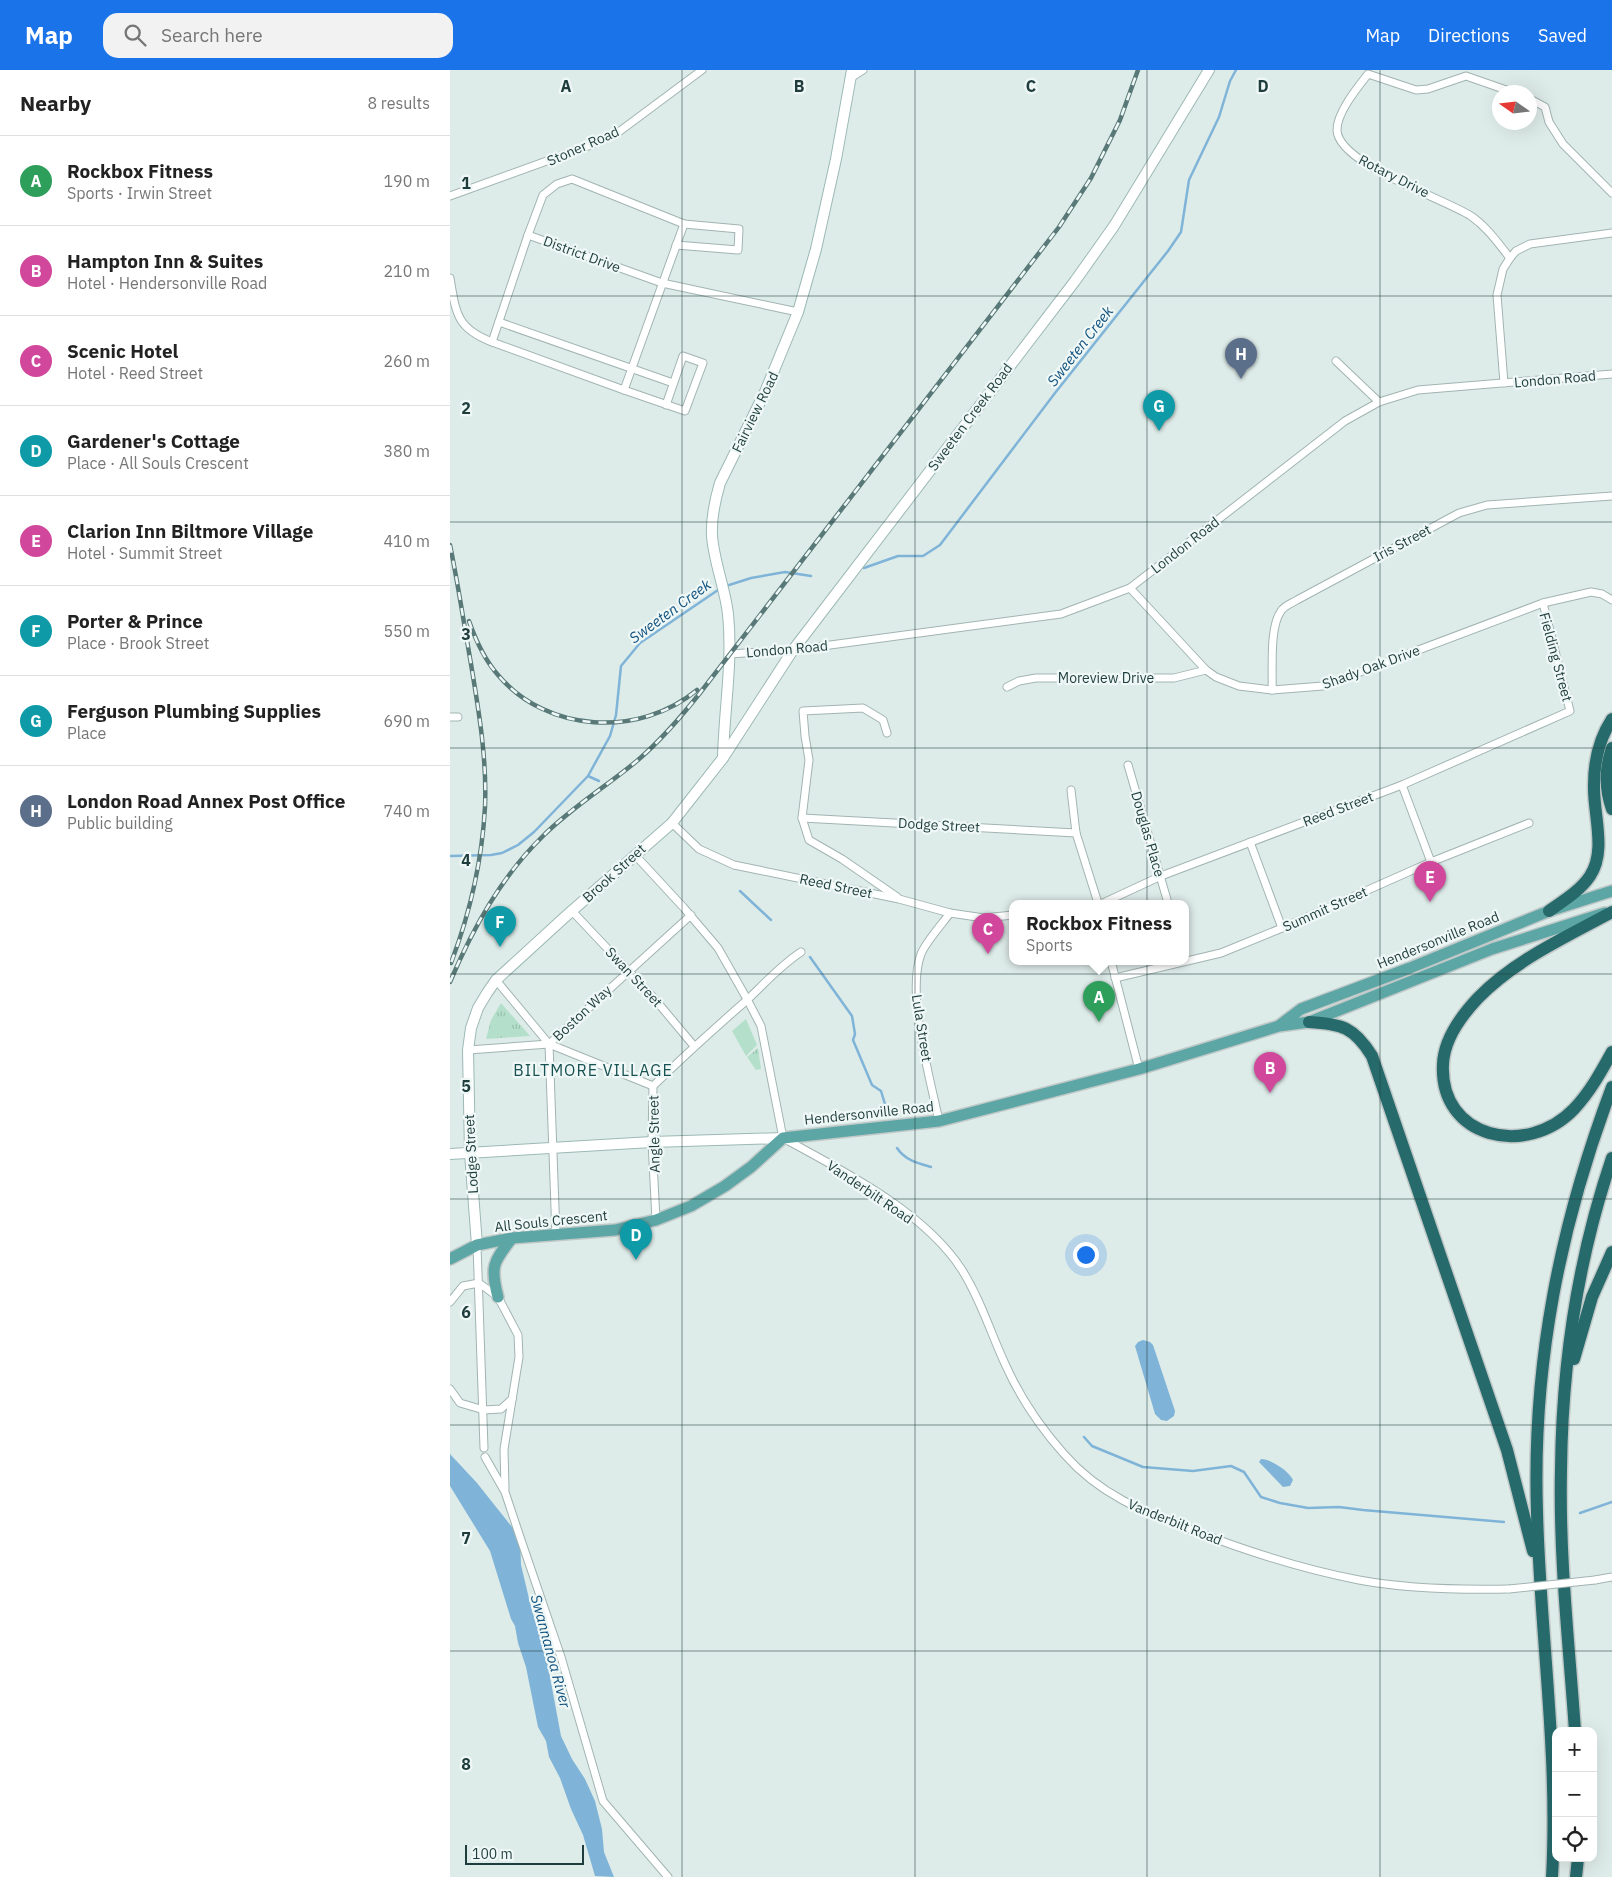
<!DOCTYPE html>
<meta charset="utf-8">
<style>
:root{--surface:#fff;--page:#f2f2f2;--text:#222;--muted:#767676;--line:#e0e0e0;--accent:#1a73e8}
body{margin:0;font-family:"IBM Plex Sans",sans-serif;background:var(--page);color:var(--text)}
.controls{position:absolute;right:15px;bottom:15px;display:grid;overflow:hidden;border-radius:10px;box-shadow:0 5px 20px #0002}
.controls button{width:45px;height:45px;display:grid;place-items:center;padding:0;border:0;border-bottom:1px solid var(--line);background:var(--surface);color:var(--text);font:25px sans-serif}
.compass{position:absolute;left:1042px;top:15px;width:45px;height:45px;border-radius:50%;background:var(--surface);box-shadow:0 5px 20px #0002;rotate:284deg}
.scale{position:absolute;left:15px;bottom:12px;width:119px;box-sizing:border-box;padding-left:5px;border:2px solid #1e3d3c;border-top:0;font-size:14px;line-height:18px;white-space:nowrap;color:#1e3d3c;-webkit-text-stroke:4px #eff8f6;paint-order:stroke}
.you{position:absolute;left:635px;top:1184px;width:18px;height:18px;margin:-12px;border:4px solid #fff;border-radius:50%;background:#1a73e8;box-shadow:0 0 0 8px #1a73e833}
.badge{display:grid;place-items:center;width:32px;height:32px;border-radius:50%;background:var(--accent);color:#fff;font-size:16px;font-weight:700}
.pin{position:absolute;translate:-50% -41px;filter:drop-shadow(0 1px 2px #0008)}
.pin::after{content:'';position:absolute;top:26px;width:18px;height:15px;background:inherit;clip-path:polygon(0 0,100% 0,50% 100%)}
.popup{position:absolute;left:559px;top:830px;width:180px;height:65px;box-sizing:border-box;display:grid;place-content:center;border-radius:10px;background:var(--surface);filter:drop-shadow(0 1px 4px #0005);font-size:16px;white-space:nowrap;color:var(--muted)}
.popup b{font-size:19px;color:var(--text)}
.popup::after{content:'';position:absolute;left:50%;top:100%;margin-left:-10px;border:10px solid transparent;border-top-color:var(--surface)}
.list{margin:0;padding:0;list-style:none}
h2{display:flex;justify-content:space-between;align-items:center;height:65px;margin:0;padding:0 20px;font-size:21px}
h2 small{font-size:16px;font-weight:400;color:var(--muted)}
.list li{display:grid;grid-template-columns:32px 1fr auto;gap:15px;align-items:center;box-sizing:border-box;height:90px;padding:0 20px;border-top:1px solid var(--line)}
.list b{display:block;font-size:19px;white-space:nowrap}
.list p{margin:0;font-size:16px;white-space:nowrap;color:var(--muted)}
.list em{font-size:16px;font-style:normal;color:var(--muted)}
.icon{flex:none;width:28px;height:28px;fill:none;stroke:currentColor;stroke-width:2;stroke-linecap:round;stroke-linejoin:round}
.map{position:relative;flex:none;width:1162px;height:1807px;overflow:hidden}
header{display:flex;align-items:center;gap:30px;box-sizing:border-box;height:70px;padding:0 25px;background:var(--accent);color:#fff}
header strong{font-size:24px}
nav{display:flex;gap:28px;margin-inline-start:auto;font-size:18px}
.search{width:350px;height:45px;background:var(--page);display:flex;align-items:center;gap:12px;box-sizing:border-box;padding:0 18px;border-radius:15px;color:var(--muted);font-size:19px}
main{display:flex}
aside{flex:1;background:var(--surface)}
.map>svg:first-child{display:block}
.grass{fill:#b4e0cb}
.park{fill:url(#park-tufts)}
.water{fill:#7fb4d8}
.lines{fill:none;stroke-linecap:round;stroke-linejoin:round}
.stream{stroke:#7fb4d8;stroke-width:2.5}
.street-casing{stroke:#a1b4b2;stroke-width:9}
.secondary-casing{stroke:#9cb9b5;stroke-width:12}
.primary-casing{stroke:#c0c9c8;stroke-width:14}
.highway-casing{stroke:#c0c9c8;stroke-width:15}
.street{stroke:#fff;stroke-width:7}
.secondary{stroke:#fff;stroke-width:10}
.primary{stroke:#5da6a6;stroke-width:11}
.highway{stroke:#266a6c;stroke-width:12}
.rail-casing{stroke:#587978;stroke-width:4.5}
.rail{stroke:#eff8f6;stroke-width:2.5;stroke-dasharray:8;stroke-linecap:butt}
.street-bridge-casing{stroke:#a1b4b2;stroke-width:9;stroke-linecap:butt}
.street-bridge{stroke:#fff;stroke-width:7}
.grid{fill:none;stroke:#1e3d3c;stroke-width:1;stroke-opacity:0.55}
.labels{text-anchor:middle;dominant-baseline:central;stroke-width:4.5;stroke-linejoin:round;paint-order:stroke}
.street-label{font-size:14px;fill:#1e3d3c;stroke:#eff8f6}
.water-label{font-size:15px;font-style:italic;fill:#12527f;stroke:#eff8f6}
.quarter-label{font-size:16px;letter-spacing:1px;fill:#185151;stroke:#eff8f6}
.grid-label{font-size:16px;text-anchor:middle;font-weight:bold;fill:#1e3d3c;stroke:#eff8f6;stroke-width:4.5;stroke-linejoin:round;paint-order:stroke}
</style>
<header>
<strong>Map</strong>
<div class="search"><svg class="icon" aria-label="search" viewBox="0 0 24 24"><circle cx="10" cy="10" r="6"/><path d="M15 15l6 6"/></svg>Search here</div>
<nav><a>Map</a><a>Directions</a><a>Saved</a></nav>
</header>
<main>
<aside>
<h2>Nearby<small>8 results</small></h2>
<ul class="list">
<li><span class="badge" style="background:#2e9e5b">A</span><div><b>Rockbox Fitness</b><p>Sports · Irwin Street</p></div><em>190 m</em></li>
<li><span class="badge" style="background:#d1479c">B</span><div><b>Hampton Inn &amp; Suites</b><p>Hotel · Hendersonville Road</p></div><em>210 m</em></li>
<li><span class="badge" style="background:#d1479c">C</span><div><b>Scenic Hotel</b><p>Hotel · Reed Street</p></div><em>260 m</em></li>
<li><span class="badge" style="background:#0f9aa8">D</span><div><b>Gardener's Cottage</b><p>Place · All Souls Crescent</p></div><em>380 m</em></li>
<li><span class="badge" style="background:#d1479c">E</span><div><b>Clarion Inn Biltmore Village</b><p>Hotel · Summit Street</p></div><em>410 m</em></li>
<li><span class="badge" style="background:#0f9aa8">F</span><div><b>Porter &amp; Prince</b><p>Place · Brook Street</p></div><em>550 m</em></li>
<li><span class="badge" style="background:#0f9aa8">G</span><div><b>Ferguson Plumbing Supplies</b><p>Place</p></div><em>690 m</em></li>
<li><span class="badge" style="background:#5c6f8a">H</span><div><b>London Road Annex Post Office</b><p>Public building</p></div><em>740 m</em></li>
</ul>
</aside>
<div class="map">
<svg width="1162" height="1807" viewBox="0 0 1162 1807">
<defs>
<pattern id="park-tufts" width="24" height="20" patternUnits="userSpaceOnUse" patternTransform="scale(1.25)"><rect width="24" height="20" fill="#b4e0cb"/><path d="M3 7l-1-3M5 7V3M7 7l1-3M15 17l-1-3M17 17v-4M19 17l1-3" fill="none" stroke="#9ac1af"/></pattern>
</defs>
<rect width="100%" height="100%" fill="#deece9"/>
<path class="grass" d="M 296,949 L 307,975 L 296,986 L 282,961 Z"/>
<g class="park">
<path d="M 51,933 L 80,966 L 36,969 L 41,950 Z"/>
<path d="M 308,978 L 311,999 L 306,1000 L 297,987 Z"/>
</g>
<g class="water">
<path d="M 693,1270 L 700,1272 L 703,1275 L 725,1341 L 724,1346 L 717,1351 L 711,1350 L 705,1344 L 685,1276 L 688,1272 Z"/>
<path d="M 0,1384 L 27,1413 L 70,1467 L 71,1495 L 82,1541 L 94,1575 L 111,1666 L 122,1689 L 135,1709 L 145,1731 L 152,1759 L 154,1782 L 164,1807 L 145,1806 L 133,1765 L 121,1739 L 110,1708 L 99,1687 L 96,1671 L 88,1657 L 76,1597 L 68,1573 L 65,1556 L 61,1549 L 40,1481 L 0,1416 Z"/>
<path d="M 811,1389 C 821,1389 839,1401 843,1410 L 840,1416 L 833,1417 L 809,1392 Z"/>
</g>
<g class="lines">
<g class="stream">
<path d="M 414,498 L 448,486 L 473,486 L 490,475 L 605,323 L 718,181 L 731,162 L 739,110 L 769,47 L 780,11 L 786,0"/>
<path d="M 276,516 L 301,508 L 335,502 L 361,506"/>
<path d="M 138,706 L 149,711"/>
<path d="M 0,786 L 41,785 L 52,783 L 68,775 L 84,762 L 138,706 L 160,666 L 166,645 L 171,596 L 190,573 L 271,518"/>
<path d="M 290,821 L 321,850"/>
<path d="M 360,887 L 402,946 L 405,964 L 403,970 L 422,1015 L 431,1021 L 438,1044"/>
<path d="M 447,1078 C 455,1090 467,1093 481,1097"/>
<path d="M 634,1367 L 642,1376 L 693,1397 L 743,1401 L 781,1396 L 794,1402 L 811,1427 L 830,1433 L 858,1438 L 889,1437 L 913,1440 L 1054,1452"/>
<path d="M 1130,1443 L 1162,1432"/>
</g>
<defs>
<g id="street">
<path d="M 402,7 L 413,0"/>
<path d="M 1080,29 L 1095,37 L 1099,52 L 1113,74 L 1162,123"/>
<path d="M 0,126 L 141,75 L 170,61 L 252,0"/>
<path d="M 226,175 L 288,180 L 289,159 L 234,154"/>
<path d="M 1060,188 C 1048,173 1037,157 1021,146 C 993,128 888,94 887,60 C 887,42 908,17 918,4 L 966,20 L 978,19 L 1016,6 L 1062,22"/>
<path d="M 0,208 C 6,243 6,258 42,272 L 174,320 L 234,154 L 122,109 L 107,114 L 93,125 L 78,165"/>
<path d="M 49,252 L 223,313"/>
<path d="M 42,272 L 78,165 L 212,213 L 348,242"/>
<path d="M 886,291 L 929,332"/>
<path d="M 1054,313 L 1047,225 L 1053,199 L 1060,188 L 1066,181 L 1080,174 L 1162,163"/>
<path d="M 174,320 L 235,341 L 253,293 L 233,286 L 216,335"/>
<path d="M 680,518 L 756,600 L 766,607 L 789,616 L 822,620 L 873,616 L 1093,533 L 1141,522 L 1152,524 L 1162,530"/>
<path d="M 280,584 L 343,580 L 611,544 L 680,518 L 895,351 L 929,332 L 968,320 L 1162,304"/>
<path d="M 557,617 L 569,611 L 586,608 L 724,608 L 756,600"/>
<path d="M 822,620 C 823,599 819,558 831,541 C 834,536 842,533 847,530 L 1009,443 L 1037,435 L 1162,426"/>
<path d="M 0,647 L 8,647"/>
<path d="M 437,663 L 433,650 L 413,638 L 353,641 L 355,666 L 359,690 L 352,748 L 359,770 L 392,789 L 447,827"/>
<path d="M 678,695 L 718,833"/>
<path d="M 952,715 L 981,792"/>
<path d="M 621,720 L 626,763 L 648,833"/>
<path d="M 352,748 L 626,763"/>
<path d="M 222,753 L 249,779 L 284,795 L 449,829 L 500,843 L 534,848 L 563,845"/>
<path d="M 800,772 L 832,858"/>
<path d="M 185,785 L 234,838 L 268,878 L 297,929 L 311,956 L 333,1068 C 393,1101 474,1141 512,1200 C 531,1230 541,1264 556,1296 C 570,1327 591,1358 614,1384 C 650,1425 692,1441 742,1460 C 796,1481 852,1499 909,1510 C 957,1519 1010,1520 1059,1519"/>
<path d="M 653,833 L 711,806 L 952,715 L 1120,641 L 1093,533"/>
<path d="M 122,841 L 203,927 L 244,976"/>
<path d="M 661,891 L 689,999"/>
<path d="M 665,908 L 771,883 L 832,858 L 981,792 L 1079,753"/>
<path d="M 46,910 L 99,974"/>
<path d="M 18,980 L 99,974 L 203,1016"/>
<path d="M 489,1051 C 480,1008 456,924 471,884 C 475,873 492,854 500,843"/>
<path d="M 206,1150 L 202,1072 L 203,1016 C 234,986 265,958 297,930 C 315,913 331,895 351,882"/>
<path d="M 106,1165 L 99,974 L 241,845"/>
<path d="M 27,1175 L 34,1378"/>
<path d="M 0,1232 L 13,1216 L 29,1213 L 48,1227 L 68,1265 L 69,1287 L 54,1379 L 55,1419"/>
<path d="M 0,1319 L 10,1333 L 34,1340 L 51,1339 L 62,1329"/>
<path d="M 35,1387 L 55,1422 L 70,1467 L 111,1587 L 153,1731 L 218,1807"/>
<path d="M 1145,1510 L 1162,1507"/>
</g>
<g id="secondary">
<path d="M 273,688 C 274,640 283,592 278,544 C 275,518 264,492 262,466 C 261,448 265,430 270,413 L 315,322 L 348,242 L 366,179 L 386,89 L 402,0"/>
<path d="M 0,1084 L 202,1072 L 333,1068"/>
<path d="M 27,1175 L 20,1083 L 18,980 L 21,958 L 28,938 L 37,923 L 46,910 L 116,846 L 222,753 L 273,688 L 343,580 L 625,211 L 664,156 L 759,0"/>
</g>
<g id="primary">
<path d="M 830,955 L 851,939 L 960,898 L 1099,841 L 1162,821"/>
<path d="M 0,1189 L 27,1175 L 62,1168 L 165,1160 L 206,1150 L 241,1136 L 275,1116 L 301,1097 L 333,1068 L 489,1051 L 689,999 L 829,956 L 859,952 L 1042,879 L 1155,843"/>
<path d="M 48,1227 C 40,1197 43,1192 62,1168"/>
</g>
<g id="highway">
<path d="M 1162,678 C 1155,698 1155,719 1162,739"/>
<path d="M 1099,841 C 1113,831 1130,821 1140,806 C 1157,781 1143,743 1144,715 C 1144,691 1149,669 1162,649"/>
<path d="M 1162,842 C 1116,867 1065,890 1028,928 C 1012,945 994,970 993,994 C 989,1069 1077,1088 1124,1039 C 1140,1022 1151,1002 1162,982"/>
<path d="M 859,952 C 892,954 904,957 922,986 L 1057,1380 L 1083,1481"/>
<path d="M 1124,1289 L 1142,1227 L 1162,1182"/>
<path d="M 1125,1661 C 1119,1574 1109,1487 1111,1400 C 1112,1295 1128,1188 1162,1088"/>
<path d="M 1102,1807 C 1109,1685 1090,1564 1087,1442 C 1082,1294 1110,1155 1162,1017"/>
<path d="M 1126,1807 L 1128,1788"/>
</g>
</defs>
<use href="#street" class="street-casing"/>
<use href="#secondary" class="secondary-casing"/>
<use href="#primary" class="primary-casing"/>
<use href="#highway" class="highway-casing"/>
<use href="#street" class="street"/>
<use href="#secondary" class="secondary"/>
<use href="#primary" class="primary"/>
<use href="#highway" class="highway"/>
<defs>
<g id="rail">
<path d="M 0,475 C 8,514 14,554 21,594 C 29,642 37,689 35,737 C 32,791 20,843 1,893"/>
<path d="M 19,551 C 26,571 34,589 48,605 C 97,663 189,668 247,620"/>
<path d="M 0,912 C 23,858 51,807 93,766 C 122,737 157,716 188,690 C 211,670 231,647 250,623 L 609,157 L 641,108 L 670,50 L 688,0"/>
</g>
</defs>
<use href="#rail" class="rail-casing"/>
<use href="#rail" class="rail"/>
<defs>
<path id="street-bridge" d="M 1059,1519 L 1145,1510"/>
</defs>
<use href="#street-bridge" class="street-bridge-casing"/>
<use href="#street-bridge" class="street-bridge"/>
</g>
<path class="grid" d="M 232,0 L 232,1807M 465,0 L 465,1807M 697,0 L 697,1807M 930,0 L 930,1807M 0,226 L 1162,226M 0,452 L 1162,452M 0,678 L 1162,678M 0,904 L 1162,904M 0,1129 L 1162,1129M 0,1355 L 1162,1355M 0,1581 L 1162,1581"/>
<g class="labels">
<g class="street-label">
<text transform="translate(133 76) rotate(-24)">Stoner Road</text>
<text transform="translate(944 106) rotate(27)">Rotary Drive</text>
<text transform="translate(132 184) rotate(20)">District Drive</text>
<text transform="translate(1105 309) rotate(-5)">London Road</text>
<text transform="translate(305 342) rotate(-64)">Fairview Road</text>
<text transform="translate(520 347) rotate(-53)">Sweeten Creek Road</text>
<text transform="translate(952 473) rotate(-28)">Iris Street</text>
<text transform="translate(735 475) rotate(-38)">London Road</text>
<text transform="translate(337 579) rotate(-5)">London Road</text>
<text transform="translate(1106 587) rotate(75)">Fielding Street</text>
<text transform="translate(921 597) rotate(-20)">Shady Oak Drive</text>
<text x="656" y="608">Moreview Drive</text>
<text transform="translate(888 739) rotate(-21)">Reed Street</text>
<text transform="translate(489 755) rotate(3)">Dodge Street</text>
<text transform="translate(698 764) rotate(74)">Douglas Place</text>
<text transform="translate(164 803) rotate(-42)">Brook Street</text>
<text transform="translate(386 816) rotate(12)">Reed Street</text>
<text transform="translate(875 839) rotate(-24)">Summit Street</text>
<text transform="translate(988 870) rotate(-22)">Hendersonville Road</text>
<text transform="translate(184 907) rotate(47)">Swan Street</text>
<text transform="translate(132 943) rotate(-43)">Boston Way</text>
<text transform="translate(472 958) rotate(81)">Lula Street</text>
<text transform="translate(419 1043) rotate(-6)">Hendersonville Road</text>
<text transform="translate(204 1064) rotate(-91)">Angle Street</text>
<text transform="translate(21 1084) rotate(-93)">Lodge Street</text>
<text transform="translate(420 1122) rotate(34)">Vanderbilt Road</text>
<text transform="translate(101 1151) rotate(-6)">All Souls Crescent</text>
<text transform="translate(725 1452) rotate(22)">Vanderbilt Road</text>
</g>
<g class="water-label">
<text transform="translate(630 276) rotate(-52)">Sweeten Creek</text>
<text transform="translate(220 541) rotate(-36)">Sweeten Creek</text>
<text transform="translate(101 1581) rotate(75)">Swannanoa River</text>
</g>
<g class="quarter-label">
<text x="143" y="1000">BILTMORE VILLAGE</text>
</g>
</g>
<g class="grid-label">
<text x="116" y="22">A</text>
<text x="349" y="22">B</text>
<text x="581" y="22">C</text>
<text x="813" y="22">D</text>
<text x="16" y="119">1</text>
<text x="16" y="344">2</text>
<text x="16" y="570">3</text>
<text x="16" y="796">4</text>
<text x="16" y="1022">5</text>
<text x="16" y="1248">6</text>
<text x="16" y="1474">7</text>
<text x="16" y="1700">8</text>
</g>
</svg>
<div class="controls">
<button>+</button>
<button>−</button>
<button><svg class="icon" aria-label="locate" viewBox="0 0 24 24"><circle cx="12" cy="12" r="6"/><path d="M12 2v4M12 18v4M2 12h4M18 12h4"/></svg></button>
</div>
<svg class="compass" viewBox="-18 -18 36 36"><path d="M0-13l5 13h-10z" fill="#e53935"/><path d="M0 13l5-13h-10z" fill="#767676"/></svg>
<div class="scale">100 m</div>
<div class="you"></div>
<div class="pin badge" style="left:649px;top:952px;background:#2e9e5b">A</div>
<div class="popup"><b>Rockbox Fitness</b>Sports</div>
<div class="pin badge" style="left:820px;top:1023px;background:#d1479c">B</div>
<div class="pin badge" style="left:538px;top:884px;background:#d1479c">C</div>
<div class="pin badge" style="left:186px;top:1190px;background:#0f9aa8">D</div>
<div class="pin badge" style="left:980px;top:832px;background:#d1479c">E</div>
<div class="pin badge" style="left:50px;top:877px;background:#0f9aa8">F</div>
<div class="pin badge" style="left:709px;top:361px;background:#0f9aa8">G</div>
<div class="pin badge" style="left:791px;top:309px;background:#5c6f8a">H</div>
</div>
</main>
